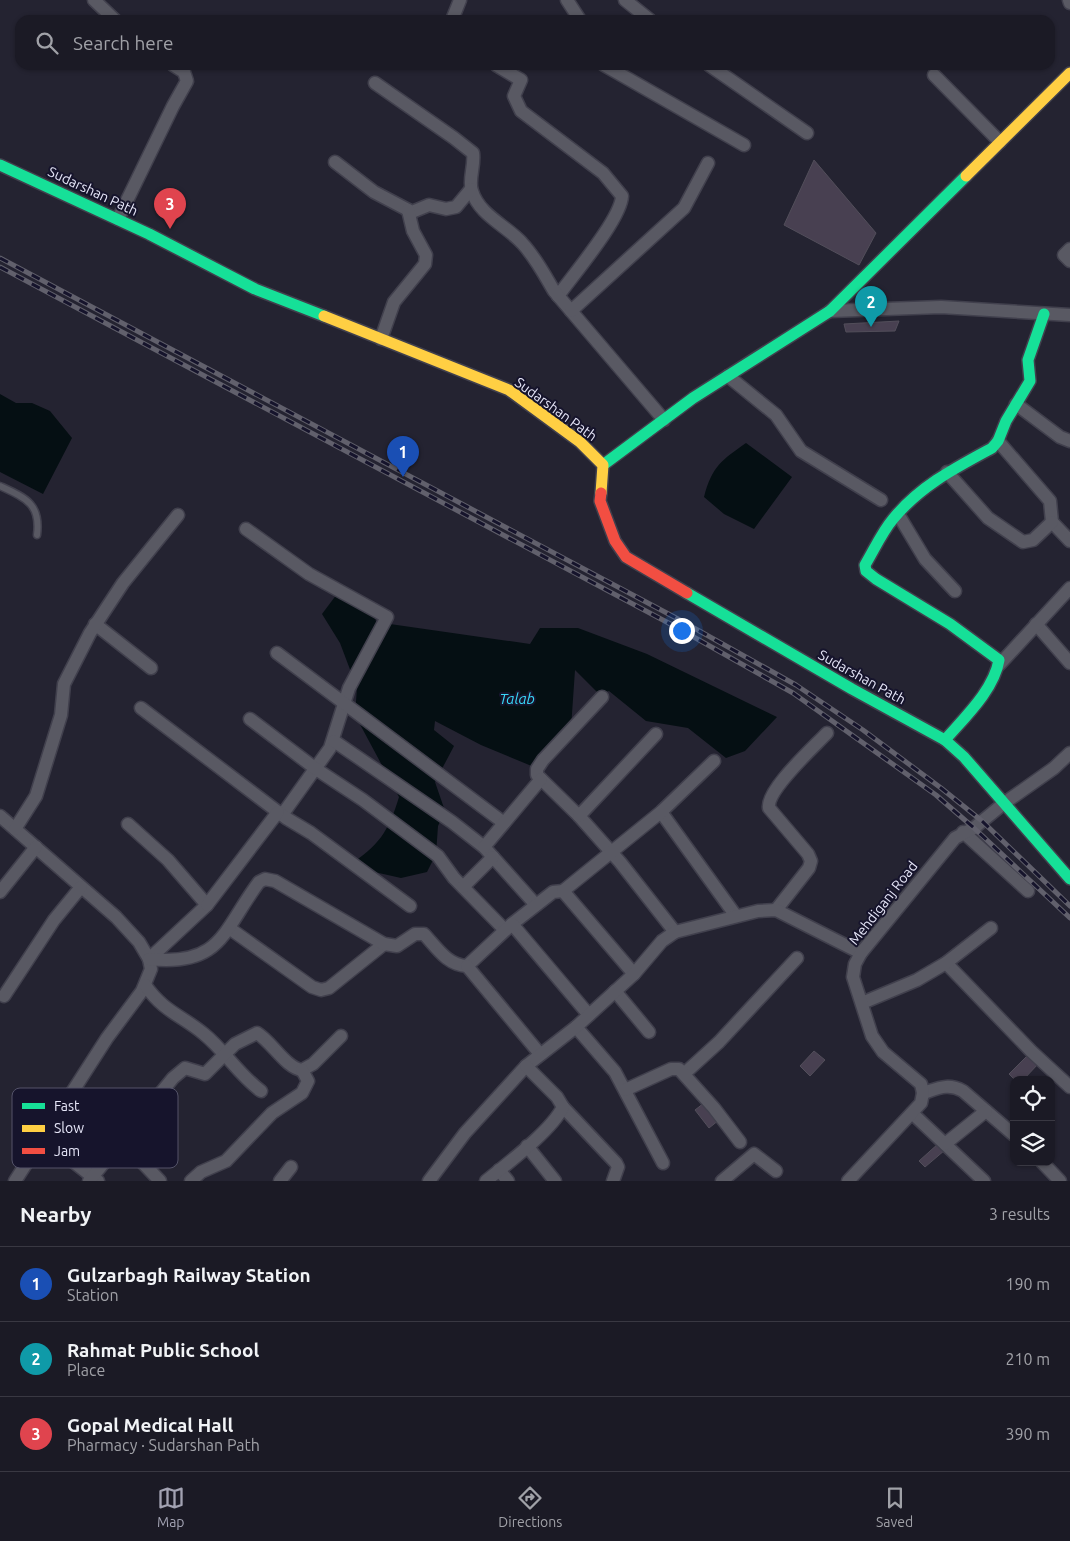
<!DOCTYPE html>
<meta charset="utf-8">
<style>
:root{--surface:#1b1a25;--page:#282732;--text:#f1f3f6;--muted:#a0a1a7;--line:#393842;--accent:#a2a2b2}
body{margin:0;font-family:Ubuntu,sans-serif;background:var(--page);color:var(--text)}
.controls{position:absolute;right:15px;bottom:15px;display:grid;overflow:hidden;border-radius:10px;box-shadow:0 1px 4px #0004}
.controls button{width:45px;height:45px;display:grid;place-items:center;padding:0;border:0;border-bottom:1px solid var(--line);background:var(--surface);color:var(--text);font:25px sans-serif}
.you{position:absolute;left:681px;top:630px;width:18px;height:18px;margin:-12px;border:4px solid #fff;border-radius:50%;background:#1a73e8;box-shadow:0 0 0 8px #1a73e833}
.badge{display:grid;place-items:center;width:32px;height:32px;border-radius:50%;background:var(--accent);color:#fff;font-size:16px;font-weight:700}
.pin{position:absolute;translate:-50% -41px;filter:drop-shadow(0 1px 2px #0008)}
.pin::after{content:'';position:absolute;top:26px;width:18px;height:15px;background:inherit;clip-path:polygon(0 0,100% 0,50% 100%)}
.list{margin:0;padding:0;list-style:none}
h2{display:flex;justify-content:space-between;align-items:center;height:65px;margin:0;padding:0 20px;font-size:21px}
h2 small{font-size:16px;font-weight:400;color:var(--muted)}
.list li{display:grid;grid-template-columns:32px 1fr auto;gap:15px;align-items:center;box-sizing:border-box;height:75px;padding:0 20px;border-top:1px solid var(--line)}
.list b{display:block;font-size:19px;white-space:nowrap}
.list p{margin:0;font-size:16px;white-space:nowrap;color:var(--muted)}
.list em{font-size:16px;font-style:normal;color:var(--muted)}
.icon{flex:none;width:28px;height:28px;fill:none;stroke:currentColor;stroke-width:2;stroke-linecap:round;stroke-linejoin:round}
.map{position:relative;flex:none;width:1070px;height:1181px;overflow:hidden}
.search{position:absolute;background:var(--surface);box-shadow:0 1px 4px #0004;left:15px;right:15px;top:15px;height:55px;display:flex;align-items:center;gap:12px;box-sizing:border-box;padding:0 18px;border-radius:15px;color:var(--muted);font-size:19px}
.sheet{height:290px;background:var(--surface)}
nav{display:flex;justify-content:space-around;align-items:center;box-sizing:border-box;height:70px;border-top:1px solid var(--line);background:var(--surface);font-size:14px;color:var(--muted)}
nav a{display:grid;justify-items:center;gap:2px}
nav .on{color:var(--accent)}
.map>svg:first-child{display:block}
.water{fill:#050f13}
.building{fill:#484051;stroke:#524e5a}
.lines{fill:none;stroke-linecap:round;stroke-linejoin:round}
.lane-casing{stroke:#41404d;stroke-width:9}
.street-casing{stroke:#41404d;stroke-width:15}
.fast-casing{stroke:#41404d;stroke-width:14}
.slow-casing{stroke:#41404d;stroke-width:14}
.jam-casing{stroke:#41404d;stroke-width:14}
.lane{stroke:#595963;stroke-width:6}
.street{stroke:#595963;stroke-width:12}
.fast{stroke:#16e098;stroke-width:11}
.slow{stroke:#ffcf43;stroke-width:11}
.jam{stroke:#f24e42;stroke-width:11}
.rail-casing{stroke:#61606c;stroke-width:5}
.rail{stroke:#16142c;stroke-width:3;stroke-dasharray:9;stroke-linecap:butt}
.labels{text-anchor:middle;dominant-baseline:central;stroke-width:4;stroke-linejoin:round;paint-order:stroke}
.street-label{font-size:14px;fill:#e6e6f8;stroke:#16142c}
.water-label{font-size:15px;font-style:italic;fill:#38d7f8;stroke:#16142c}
.key{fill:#16142c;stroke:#545369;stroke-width:1}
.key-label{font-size:14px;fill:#e6e6f8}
</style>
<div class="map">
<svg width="1070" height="1181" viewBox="0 0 1070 1181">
<rect width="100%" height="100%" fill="#242331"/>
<g class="water">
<path d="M 0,394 L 16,403 L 32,403 L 50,411 L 72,438 L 43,494 L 0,472 Z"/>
<path d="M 746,443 L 792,477 L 754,529 L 724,514 L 704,497 C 712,466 722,460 746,443 Z"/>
<path d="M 340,590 L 375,617 L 376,622 L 530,644 L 540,628 L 578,628 L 647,654 L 777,717 L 745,751 L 726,758 L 688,728 L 646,721 L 609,691 L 599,694 L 575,670 L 571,728 L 534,767 L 481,745 L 435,721 L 434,730 L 454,746 L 435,782 L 445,811 L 438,826 L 436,854 L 427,872 L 401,878 L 348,866 C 379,845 388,833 399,797 L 355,715 L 357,688 L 340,643 L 322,614 Z"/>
</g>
<g class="building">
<path d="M 814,160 L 876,233 L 859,265 L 784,225 Z"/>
<path d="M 899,321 L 895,331 L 846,332 L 844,324 Z"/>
<path d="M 814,1051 L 825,1060 L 810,1076 L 800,1066 Z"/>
<path d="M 1029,1054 L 1039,1063 L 1023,1080 L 1015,1080 L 1009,1074 Z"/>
<path d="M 704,1103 L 719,1120 L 709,1128 L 695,1110 Z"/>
<path d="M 939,1143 L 945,1150 L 925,1167 L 919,1161 Z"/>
</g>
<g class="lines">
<defs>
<path id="lane" d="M 0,486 C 26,498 41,504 37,535"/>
<g id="street">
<path d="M 94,0 L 115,20"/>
<path d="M 567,0 L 580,20"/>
<path d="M 625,0 L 650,20"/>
<path d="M 1069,0 L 1070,3"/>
<path d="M 452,20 L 460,0"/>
<path d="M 496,65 L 521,80 L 514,96 L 521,111 L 603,173 L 622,196 C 621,219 573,275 558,296"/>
<path d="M 604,65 L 744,145"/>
<path d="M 709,65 L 807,133"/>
<path d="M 934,75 L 1000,142"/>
<path d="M 375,83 L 454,138 L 473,153 C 475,166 468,180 472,191 C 479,215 507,226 522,243 C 536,258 544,274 554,291 L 664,420"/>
<path d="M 335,162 L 374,192 L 412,212 L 429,205 L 446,209 L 456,207 L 471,189"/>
<path d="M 118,219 L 173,106 L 187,81 L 184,72 L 173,65"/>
<path d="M 1070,249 L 1064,255 L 1070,261"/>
<path d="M 571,311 L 684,208 L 708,163"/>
<path d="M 830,311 L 941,307 L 1070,315"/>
<path d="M 381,339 L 394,302 L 425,264 L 426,255 L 413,231 L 408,210"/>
<path d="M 728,376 L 776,415 L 801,451 L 881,500"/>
<path d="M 1016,404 L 1060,437 L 1070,441"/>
<path d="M 998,441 L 1050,501 L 1052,522 L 1070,541"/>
<path d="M 947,472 L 988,518 L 1023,542 L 1033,540 L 1052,522"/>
<path d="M 898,514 L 925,559 L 955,591"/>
<path d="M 246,529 L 309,574 L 387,617 L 349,688 L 330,748 L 282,815"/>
<path d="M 95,624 L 151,668"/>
<path d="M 1036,624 L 1070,663"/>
<path d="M 277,653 L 504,823"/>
<path d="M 999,665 L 1070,588"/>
<path d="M 602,697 L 543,760 L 537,769 L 537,775 L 579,816 L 620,862 L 675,932"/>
<path d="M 141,708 L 286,818 L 311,833 L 410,906"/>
<path d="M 250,719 L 316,769 L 363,800 L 438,856 L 454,878 L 505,930"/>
<path d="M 334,741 L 452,822 L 484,847 L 536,905"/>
<path d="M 661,812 L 736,916"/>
<path d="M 0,816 L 116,917 L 139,942 L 149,959 L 151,969 L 142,991 L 107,1038 L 15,1181"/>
<path d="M 579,816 L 656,734"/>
<path d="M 128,824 L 168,860 L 207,905 L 149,959"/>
<path d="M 15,829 L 36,796 L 61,715 L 64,684 L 90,633 L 123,583 L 178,515"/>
<path d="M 963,832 L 1028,891"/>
<path d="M 484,847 L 541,779"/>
<path d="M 463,887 L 493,857"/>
<path d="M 0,892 L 36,847"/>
<path d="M 207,905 L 278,812"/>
<path d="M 776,910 L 809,868 L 811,861 L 808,854 L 769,808 C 766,790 814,747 827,733"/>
<path d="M 512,924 L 553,892 L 563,891"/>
<path d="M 229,928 L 312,987 L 321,990 L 329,988 L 384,944"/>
<path d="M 149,959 C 222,967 223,930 259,882 L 265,879 L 275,881 L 384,944 L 397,946 L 415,934 L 424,934 C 437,948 447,965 467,966 L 512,924 L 589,1015"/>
<path d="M 946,963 L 1031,1051 L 1070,1087"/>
<path d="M 467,966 L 540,1054"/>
<path d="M 634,974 L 563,891 L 661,812 L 714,761"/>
<path d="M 145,985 C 164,1012 181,1015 204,1034 C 225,1051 239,1075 261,1091"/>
<path d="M 615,991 L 649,1032"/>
<path d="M 4,996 L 54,920 L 81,887"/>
<path d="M 862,1003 L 917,980 L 946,963 L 991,928"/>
<path d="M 576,1027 L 615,1072 L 663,1163"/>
<path d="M 685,1073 L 719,1042 L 797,958"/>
<path d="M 625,1090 L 671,1069 L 679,1069 L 714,1108 L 740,1142"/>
<path d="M 923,1093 C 939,1088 948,1083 963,1091 L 1014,1135"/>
<path d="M 563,1107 L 616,1163 L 618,1167 L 613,1181"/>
<path d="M 912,1113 L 984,1181"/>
<path d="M 43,1138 L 98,1181"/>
<path d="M 123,1142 L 160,1181"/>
<path d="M 945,1144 L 986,1111"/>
<path d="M 527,1146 L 555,1181"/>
<path d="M 1042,1162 L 1060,1181"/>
<path d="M 499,1170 L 508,1181"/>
<path d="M 89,1181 L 173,1078 L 185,1068 L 205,1074 L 235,1044 L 257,1033 C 272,1042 286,1068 302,1070 L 313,1064 L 341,1036"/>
<path d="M 191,1181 L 201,1172 L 226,1161 L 272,1113 L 302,1093 L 308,1081 L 302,1070"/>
<path d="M 280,1181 L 291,1167"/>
<path d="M 429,1181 L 465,1133 L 526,1066 L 576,1027 L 634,974 L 662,941 L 675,932 L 758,911 L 776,910 L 861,953"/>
<path d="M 486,1181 C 508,1163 551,1131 563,1107 L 557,1097 L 526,1066"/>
<path d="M 722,1181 L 754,1154 L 776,1171"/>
<path d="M 848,1181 L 921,1103 L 923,1093 L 921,1084 L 883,1052 L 872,1036 L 853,977 L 855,964 L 861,953 L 955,838 L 974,828 L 1003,804 L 1054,768 L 1070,753"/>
</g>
<g id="fast">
<path d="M 0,165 L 149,234 L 255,289 L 324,316"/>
<path d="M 603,465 L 693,398 L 830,311 L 966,176"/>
<path d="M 687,593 L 852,689 L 945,740 L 964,757 L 1070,879"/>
<path d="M 945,740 C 964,718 994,690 999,660 L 950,624 L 876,579 L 866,571 L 865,565 C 874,550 882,532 893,519 C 920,486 955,468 992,448 L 998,441 L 1006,421 L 1030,381 L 1028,360 L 1044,314"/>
</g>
<g id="slow">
<path d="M 966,176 L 1070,73"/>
<path d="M 324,316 L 509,390 L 580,442 L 603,465 L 601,493"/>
</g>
<path id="jam" d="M 601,493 L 600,501 L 615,541 L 626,557 L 687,593"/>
</defs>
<use href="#lane" class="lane-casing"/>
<use href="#street" class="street-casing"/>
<use href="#fast" class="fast-casing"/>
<use href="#slow" class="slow-casing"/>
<use href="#jam" class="jam-casing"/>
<use href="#lane" class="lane"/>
<use href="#street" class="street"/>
<use href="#fast" class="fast"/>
<use href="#slow" class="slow"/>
<use href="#jam" class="jam"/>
<defs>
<g id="rail">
<path d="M 0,258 L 678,619 L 796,685 L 863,730 L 941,788 L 982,821 L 1070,906"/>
<path d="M 0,267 L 676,627 L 793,693 L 936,795 L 974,828 L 1070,918"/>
</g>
</defs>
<use href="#rail" class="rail-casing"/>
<use href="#rail" class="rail"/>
</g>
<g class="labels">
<g class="street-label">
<text transform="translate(93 191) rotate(25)">Sudarshan Path</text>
<text transform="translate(556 409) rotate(36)">Sudarshan Path</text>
<text transform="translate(862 677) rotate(29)">Sudarshan Path</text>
<text transform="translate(883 903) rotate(-52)">Mehdiganj Road</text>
</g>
<g class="water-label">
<text x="517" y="698">Talab</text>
</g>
</g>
<rect x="12" y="1088" width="166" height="80" rx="8" class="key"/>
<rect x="22" y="1103" width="23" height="6" fill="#16e098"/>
<rect x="22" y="1125" width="23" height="7" fill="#ffcf43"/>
<rect x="22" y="1148" width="23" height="6" fill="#f24e42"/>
<g class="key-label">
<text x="54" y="1111">Fast</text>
<text x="54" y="1133">Slow</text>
<text x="54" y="1156">Jam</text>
</g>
</svg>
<div class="controls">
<button><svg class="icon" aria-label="locate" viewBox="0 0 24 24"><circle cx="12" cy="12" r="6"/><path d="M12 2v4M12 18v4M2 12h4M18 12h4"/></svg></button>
<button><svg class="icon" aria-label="layers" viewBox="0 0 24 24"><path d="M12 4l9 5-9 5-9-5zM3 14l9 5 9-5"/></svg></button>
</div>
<div class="you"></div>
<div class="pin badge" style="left:403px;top:477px;background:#1a4fb4">1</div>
<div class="pin badge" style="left:871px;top:327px;background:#0f9aa8">2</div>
<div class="pin badge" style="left:170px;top:229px;background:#e0444e">3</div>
<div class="search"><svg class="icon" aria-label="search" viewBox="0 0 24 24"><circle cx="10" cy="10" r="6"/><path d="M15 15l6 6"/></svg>Search here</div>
</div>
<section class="sheet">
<h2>Nearby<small>3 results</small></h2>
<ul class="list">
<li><span class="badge" style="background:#1a4fb4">1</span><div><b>Gulzarbagh Railway Station</b><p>Station</p></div><em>190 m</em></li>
<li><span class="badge" style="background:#0f9aa8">2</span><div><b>Rahmat Public School</b><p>Place</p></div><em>210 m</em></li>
<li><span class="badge" style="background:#e0444e">3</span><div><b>Gopal Medical Hall</b><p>Pharmacy · Sudarshan Path</p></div><em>390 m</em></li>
</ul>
</section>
<nav>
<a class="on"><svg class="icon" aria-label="map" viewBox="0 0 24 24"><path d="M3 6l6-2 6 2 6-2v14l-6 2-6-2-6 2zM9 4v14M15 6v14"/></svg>Map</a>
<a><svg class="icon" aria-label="directions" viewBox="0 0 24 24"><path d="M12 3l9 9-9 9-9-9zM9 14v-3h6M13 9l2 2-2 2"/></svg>Directions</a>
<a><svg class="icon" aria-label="saved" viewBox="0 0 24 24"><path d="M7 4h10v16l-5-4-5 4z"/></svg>Saved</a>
</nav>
